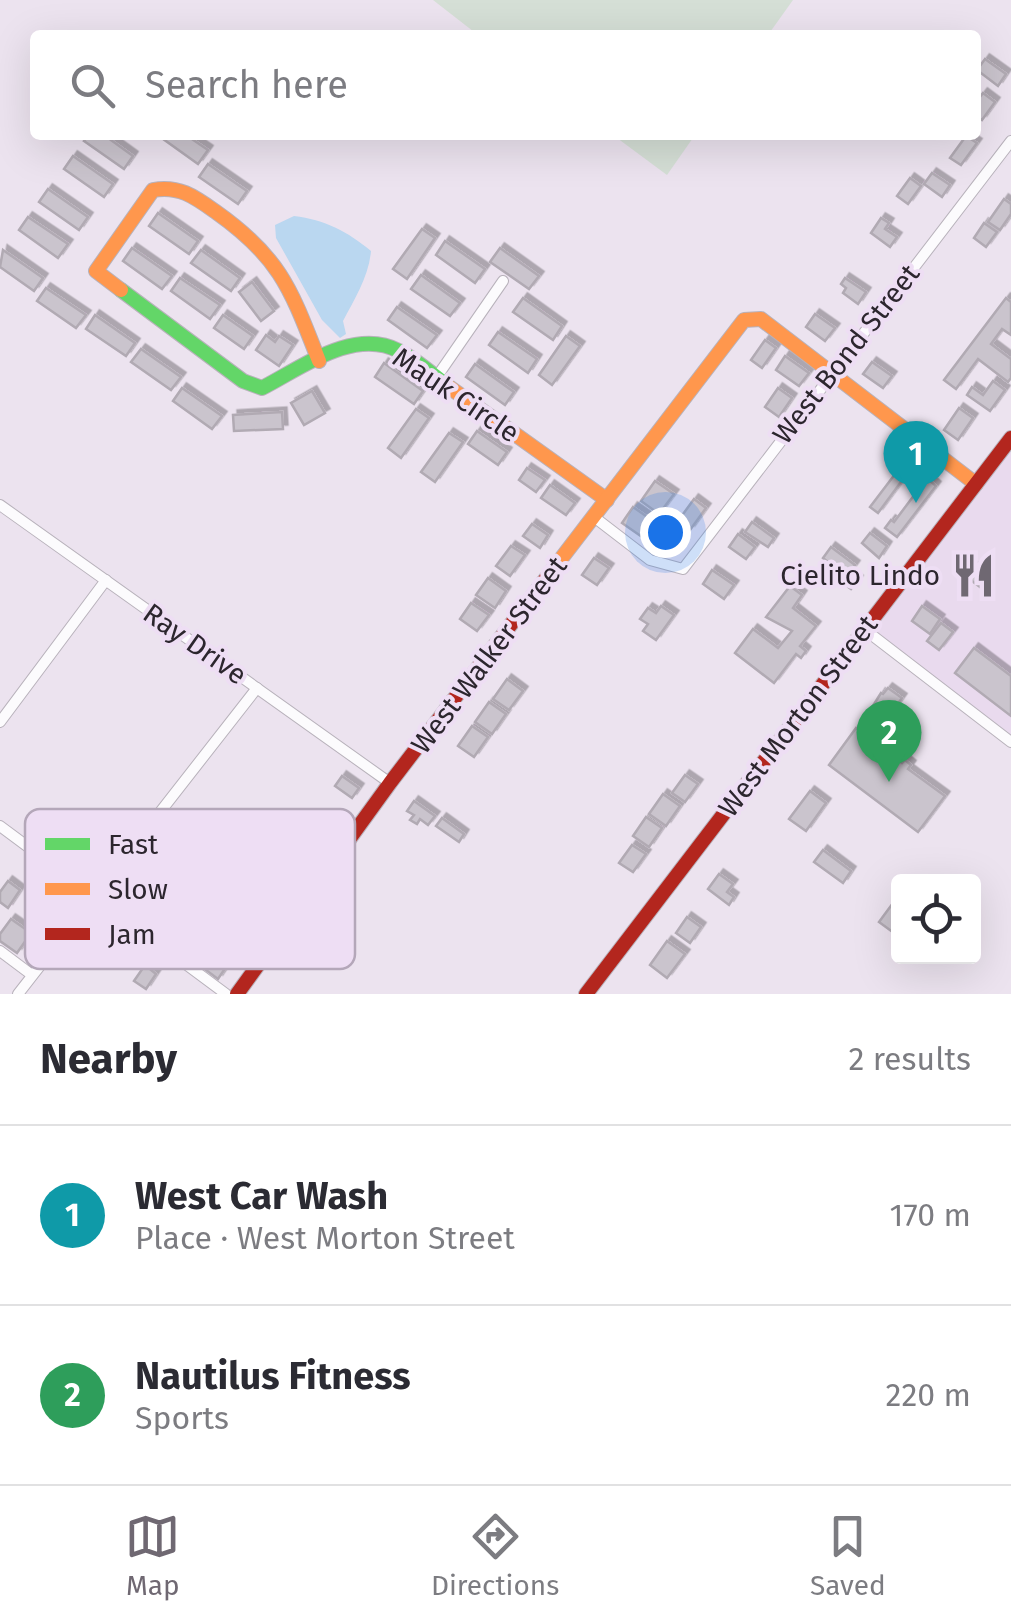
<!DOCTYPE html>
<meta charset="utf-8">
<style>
:root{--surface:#fff;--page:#f7f7f7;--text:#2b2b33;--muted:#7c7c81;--line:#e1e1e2;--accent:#6f6872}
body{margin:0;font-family:"Fira Sans",sans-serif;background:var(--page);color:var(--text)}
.controls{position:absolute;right:30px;bottom:30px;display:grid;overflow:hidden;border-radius:10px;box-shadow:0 10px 40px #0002}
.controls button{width:90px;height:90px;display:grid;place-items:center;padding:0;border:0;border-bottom:2px solid var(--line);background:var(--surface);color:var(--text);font:50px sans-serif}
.you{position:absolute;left:665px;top:532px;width:35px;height:35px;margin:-25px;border:8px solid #fff;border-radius:50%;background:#1a73e8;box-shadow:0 0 0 15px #1a73e833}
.badge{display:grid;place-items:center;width:65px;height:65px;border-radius:50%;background:var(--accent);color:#fff;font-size:32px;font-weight:700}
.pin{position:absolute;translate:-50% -82px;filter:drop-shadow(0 2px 5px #0008)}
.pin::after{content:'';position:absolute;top:52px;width:35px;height:30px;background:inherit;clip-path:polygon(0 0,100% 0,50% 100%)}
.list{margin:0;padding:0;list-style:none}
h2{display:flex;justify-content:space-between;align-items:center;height:130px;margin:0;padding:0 40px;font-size:42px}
h2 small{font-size:32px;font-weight:400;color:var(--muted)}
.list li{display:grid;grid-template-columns:65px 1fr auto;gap:30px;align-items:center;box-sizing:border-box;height:180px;padding:0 40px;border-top:2px solid var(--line)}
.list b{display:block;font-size:38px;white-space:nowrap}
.list p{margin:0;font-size:32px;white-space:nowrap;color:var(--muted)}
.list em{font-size:32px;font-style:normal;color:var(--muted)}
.icon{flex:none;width:55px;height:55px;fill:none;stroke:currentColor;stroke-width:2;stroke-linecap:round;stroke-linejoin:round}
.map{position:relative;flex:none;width:1011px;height:994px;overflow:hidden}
.search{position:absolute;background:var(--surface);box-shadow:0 10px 40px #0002;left:30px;right:30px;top:30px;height:110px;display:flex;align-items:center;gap:25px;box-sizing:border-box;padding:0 35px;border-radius:10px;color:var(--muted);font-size:38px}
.sheet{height:490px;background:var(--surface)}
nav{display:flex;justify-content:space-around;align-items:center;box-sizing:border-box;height:140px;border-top:2px solid var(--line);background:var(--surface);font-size:28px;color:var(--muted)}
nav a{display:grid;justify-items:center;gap:5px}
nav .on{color:var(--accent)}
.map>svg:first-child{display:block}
.built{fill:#e9daee}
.green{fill:#d5dfd6}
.water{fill:#bad7f0}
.building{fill:#cac4cd;stroke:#b1aab3;stroke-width:2.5;filter:url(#shadow)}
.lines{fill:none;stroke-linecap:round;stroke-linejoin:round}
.street-casing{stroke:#b8b2bb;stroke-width:12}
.fast-casing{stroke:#b8b2bb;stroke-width:16}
.slow-casing{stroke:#b8b2bb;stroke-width:16}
.jam-casing{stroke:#b8b2bb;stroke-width:16}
.street{stroke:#fcfbfd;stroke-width:10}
.fast{stroke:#63d668;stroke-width:14}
.slow{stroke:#ff974d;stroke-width:14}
.jam{stroke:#b3261e;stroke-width:14}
.labels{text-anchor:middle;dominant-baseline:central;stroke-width:8;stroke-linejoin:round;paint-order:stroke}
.street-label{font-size:28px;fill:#2c262e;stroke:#eedef4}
.poi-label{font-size:28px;fill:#2c262e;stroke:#eedef4;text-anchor:end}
.key{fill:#eedef4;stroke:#b4a7b9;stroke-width:2.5}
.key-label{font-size:28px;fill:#2c262e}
</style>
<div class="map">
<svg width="1011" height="994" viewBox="0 0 1011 994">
<defs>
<filter id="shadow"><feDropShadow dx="4.5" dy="-4.5" stdDeviation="0" flood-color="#0004"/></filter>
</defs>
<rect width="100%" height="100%" fill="#ece3ef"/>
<path class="built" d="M 1011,448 L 1011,735 L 873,630 Z"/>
<g class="green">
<path d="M 433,0 L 793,0 L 768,35 L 478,35 Z"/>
<path d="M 613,135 L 695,135 L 667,175 Z"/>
</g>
<path class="water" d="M 294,216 C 325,220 347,231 371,251 C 369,276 354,300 343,321 L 346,334 L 340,338 L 322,320 L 276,238 L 275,225 Z"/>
<g class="building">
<path d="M 985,59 L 1006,74 L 998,86 L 977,70 Z"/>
<path d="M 983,93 L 995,102 L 982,120 L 976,116 L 976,102 Z"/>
<path d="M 89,135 L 104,135 L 133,156 L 124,169 L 84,141 Z"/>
<path d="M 186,135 L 208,150 L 198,164 L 159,136 Z"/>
<path d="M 966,136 L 977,143 L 961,165 L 950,158 Z"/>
<path d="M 73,156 L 113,184 L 104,197 L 64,169 Z"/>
<path d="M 208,164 L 247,191 L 238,204 L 199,177 Z"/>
<path d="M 932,173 L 950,185 L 942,197 L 924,184 Z"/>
<path d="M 910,178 L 921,186 L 908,204 L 897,196 Z"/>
<path d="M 48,189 L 88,217 L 79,230 L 39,202 Z"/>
<path d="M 1004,199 L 1011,204 L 1011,214 L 1000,230 L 988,222 Z"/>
<path d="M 158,213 L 198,241 L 189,254 L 149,226 Z"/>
<path d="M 28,217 L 68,244 L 58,258 L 19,230 Z"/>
<path d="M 881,218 L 889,223 L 885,229 L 897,237 L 890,247 L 871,233 Z"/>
<path d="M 984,223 L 997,232 L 986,247 L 974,238 Z"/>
<path d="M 422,229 L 435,238 L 407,279 L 393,269 Z"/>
<path d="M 445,241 L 485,269 L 475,283 L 436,255 Z"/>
<path d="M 132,248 L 172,276 L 162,289 L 123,261 Z"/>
<path d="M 500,248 L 539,276 L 529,289 L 490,262 Z"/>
<path d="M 3,250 L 43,278 L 34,291 L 0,267 Z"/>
<path d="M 201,250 L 240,278 L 231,291 L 191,263 Z"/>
<path d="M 421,275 L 460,303 L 450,316 L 411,289 Z"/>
<path d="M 180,278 L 220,305 L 210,319 L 171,291 Z"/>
<path d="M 845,278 L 866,292 L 858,304 L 843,293 L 846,288 L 841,284 Z"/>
<path d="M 252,282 L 274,311 L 261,321 L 239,292 Z"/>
<path d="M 46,288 L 86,315 L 76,328 L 37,301 Z"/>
<path d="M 523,298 L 562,326 L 553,340 L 513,312 Z"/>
<path d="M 1006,298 L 1011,302 L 1011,335 L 1002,329 L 991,344 L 1011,359 L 1011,378 L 1008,382 L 978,359 L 956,389 L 944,380 Z"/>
<path d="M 397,307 L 437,335 L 427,348 L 388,320 Z"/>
<path d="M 815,314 L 835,328 L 825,341 L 806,327 Z"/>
<path d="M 95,315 L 135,343 L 126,356 L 86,329 Z"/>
<path d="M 223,315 L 253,336 L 244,349 L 214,328 Z"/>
<path d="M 498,332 L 537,359 L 528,373 L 489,345 Z"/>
<path d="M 266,335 L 275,342 L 279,336 L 293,345 L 279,366 L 256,350 Z"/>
<path d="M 566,336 L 580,346 L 552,385 L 539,375 Z"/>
<path d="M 765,340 L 776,348 L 762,368 L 751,360 Z"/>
<path d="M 141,349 L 181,377 L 171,390 L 131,362 Z"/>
<path d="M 785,356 L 809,373 L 799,386 L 776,370 Z"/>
<path d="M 872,362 L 892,376 L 883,388 L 863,374 Z"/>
<path d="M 384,363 L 423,391 L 414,404 L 375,377 Z"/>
<path d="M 475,364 L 514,392 L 505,405 L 466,377 Z"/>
<path d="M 993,381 L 1005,390 L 990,411 L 967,395 L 972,387 L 983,395 Z"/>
<path d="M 182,388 L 222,416 L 212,429 L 173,401 Z"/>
<path d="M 778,388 L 792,398 L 779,417 L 765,407 Z"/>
<path d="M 312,391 L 325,413 L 304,425 L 291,403 Z"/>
<path d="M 959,408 L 973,418 L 958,440 L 944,430 Z"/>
<path d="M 416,409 L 429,418 L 401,458 L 388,448 Z"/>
<path d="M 282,412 L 283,429 L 234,431 L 233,415 Z"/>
<path d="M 477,431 L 507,452 L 498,465 L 468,444 Z"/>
<path d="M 449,433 L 463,442 L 435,482 L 421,472 Z"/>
<path d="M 905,461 L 912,467 L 878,513 L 870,507 Z"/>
<path d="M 527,468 L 545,480 L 536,492 L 519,480 Z"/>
<path d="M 927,478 L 936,486 L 897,537 L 885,528 L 891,520 L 894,522 Z"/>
<path d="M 655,481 L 674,494 L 659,514 L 641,501 Z"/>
<path d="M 550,485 L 575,503 L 566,515 L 541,498 Z"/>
<path d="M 694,499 L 706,508 L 690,530 L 678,521 Z"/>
<path d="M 633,507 L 656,523 L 645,539 L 622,523 Z"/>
<path d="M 752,522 L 774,538 L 768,547 L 745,532 Z"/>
<path d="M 532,524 L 548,535 L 540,548 L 523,536 Z"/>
<path d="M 870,533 L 887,546 L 879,558 L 862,543 Z"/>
<path d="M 738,534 L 755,547 L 746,559 L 729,547 Z"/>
<path d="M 511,546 L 525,555 L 510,576 L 496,566 Z"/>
<path d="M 831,547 L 855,565 L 849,573 L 858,580 L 851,589 L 837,579 L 832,586 L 825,581 L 829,576 L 823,572 L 829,563 L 823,558 Z"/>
<path d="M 594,558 L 609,568 L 597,585 L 582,575 Z"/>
<path d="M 967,563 L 987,578 L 980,587 L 960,572 Z"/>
<path d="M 712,570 L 734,585 L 724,599 L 703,584 Z"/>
<path d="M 488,578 L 506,591 L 495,608 L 476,595 Z"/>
<path d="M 790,586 L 802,595 L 793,608 L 816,626 L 800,646 L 806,651 L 801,658 L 796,654 L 774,683 L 735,653 L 753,629 L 778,648 L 792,631 L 766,617 Z"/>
<path d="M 471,603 L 489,615 L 477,631 L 460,619 Z"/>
<path d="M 661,606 L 674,615 L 656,640 L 643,631 L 648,624 L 640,619 L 648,608 L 656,613 Z"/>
<path d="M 922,606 L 940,619 L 930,634 L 912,621 Z"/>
<path d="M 941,623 L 953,632 L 939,650 L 927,641 Z"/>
<path d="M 974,648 L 1011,676 L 1011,716 L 955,673 Z"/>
<path d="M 507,679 L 523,691 L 509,710 L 493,699 Z"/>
<path d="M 888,688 L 902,698 L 886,720 L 871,709 L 881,693 L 883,694 Z"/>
<path d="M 489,702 L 506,714 L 492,734 L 475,722 Z"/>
<path d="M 472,726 L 488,737 L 474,757 L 458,746 Z"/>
<path d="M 856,728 L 902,763 L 905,760 L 911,765 L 908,769 L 945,796 L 918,832 L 829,765 Z"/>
<path d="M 685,775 L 698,784 L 685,802 L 672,793 Z"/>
<path d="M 342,776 L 359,788 L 352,798 L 335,786 Z"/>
<path d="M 810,791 L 826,803 L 806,831 L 789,819 Z"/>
<path d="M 663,794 L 680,806 L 666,826 L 649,814 Z"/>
<path d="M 414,801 L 435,816 L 428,825 L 420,819 L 417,824 L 410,820 L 414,815 L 407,811 Z"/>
<path d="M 646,817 L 662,828 L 649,847 L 633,836 Z"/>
<path d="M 442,818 L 464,834 L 459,842 L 436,826 Z"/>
<path d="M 632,845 L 646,854 L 633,872 L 619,863 Z"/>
<path d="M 823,850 L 851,871 L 843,883 L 814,862 Z"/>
<path d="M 719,874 L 733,884 L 727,892 L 734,897 L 729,905 L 708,889 Z"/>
<path d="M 8,881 L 20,890 L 8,908 L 0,902 L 0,892 Z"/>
<path d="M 893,903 L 898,907 L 898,927 L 894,933 L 879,922 Z"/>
<path d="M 687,917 L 701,927 L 690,943 L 676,933 Z"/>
<path d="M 11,919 L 31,933 L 17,953 L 0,941 L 0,934 Z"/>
<path d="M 667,941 L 685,954 L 667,978 L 650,965 Z"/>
<path d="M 200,953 L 211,962 L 218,953 L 230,961 L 218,979 L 194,961 Z"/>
<path d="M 145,965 L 156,974 L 146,989 L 134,981 Z"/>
</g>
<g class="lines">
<defs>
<g id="street">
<path d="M 436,378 L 503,281"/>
<path d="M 0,505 L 390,783"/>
<path d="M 594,517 L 650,560 L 683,569 L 1011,141"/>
<path d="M 864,629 L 1011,742"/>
<path d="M 0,722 L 106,580"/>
<path d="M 0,826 L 226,994"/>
<path d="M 0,951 L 32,975"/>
<path d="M 18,994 L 257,688"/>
</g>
<path id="fast" d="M 121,290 L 243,381 L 262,388 C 301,368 354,327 399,351 C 417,360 433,375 449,387"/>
<g id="slow">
<path d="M 121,290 L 96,271 L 153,190 C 179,185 195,197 216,212 C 281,258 291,290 319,361"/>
<path d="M 449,387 L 607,500"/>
<path d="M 554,568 L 744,320 L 761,319 L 976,484"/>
</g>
<g id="jam">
<path d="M 237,994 L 390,783 L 554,568"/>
<path d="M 586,994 L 1011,438"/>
</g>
</defs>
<use href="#street" class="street-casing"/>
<use href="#fast" class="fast-casing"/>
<use href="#slow" class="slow-casing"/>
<use href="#jam" class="jam-casing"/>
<use href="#street" class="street"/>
<use href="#fast" class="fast"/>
<use href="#slow" class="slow"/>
<use href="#jam" class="jam"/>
</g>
<defs>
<symbol id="restaurant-bare" viewBox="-9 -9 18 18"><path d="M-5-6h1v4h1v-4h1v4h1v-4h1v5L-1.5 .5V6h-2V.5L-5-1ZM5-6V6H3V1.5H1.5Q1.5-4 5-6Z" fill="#6f6872" stroke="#eedef4" stroke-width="2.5" paint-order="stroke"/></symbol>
</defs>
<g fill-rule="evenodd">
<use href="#restaurant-bare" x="942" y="544" width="63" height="63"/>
</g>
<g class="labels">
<g class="street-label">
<text transform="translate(846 354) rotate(-52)">West Bond Street</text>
<text transform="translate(456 395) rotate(34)">Mauk Circle</text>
<text transform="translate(195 644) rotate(35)">Ray Drive</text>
<text transform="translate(489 655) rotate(-53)">West Walker Street</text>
<text transform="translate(798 716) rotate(-53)">West Morton Street</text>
</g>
<g class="poi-label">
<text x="940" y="575">Cielito Lindo</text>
</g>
</g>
<rect x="25" y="809" width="330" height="160" rx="15" class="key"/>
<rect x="45" y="838" width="45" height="12" fill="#63d668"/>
<rect x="45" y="883" width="45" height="12" fill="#ff974d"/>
<rect x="45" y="928" width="45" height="12" fill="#b3261e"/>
<g class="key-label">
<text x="108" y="854">Fast</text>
<text x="108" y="899">Slow</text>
<text x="108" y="944">Jam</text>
</g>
</svg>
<div class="controls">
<button><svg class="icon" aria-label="locate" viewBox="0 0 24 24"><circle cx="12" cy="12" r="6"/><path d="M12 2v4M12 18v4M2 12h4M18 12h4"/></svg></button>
</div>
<div class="you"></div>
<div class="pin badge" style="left:916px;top:503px;background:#0f9aa8">1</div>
<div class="pin badge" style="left:889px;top:782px;background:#2e9e5b">2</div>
<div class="search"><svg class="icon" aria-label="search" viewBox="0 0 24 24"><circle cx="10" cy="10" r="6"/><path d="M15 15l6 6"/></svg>Search here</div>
</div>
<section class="sheet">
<h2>Nearby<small>2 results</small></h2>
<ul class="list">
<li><span class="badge" style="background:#0f9aa8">1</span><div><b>West Car Wash</b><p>Place · West Morton Street</p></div><em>170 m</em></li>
<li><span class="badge" style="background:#2e9e5b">2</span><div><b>Nautilus Fitness</b><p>Sports</p></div><em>220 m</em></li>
</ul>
</section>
<nav>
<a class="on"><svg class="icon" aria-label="map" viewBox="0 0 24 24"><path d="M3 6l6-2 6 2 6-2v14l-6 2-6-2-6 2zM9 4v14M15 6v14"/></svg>Map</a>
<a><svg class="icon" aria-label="directions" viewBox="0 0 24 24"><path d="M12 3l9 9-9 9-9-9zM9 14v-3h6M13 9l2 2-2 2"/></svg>Directions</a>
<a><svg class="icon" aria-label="saved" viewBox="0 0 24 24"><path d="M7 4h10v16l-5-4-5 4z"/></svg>Saved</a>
</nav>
